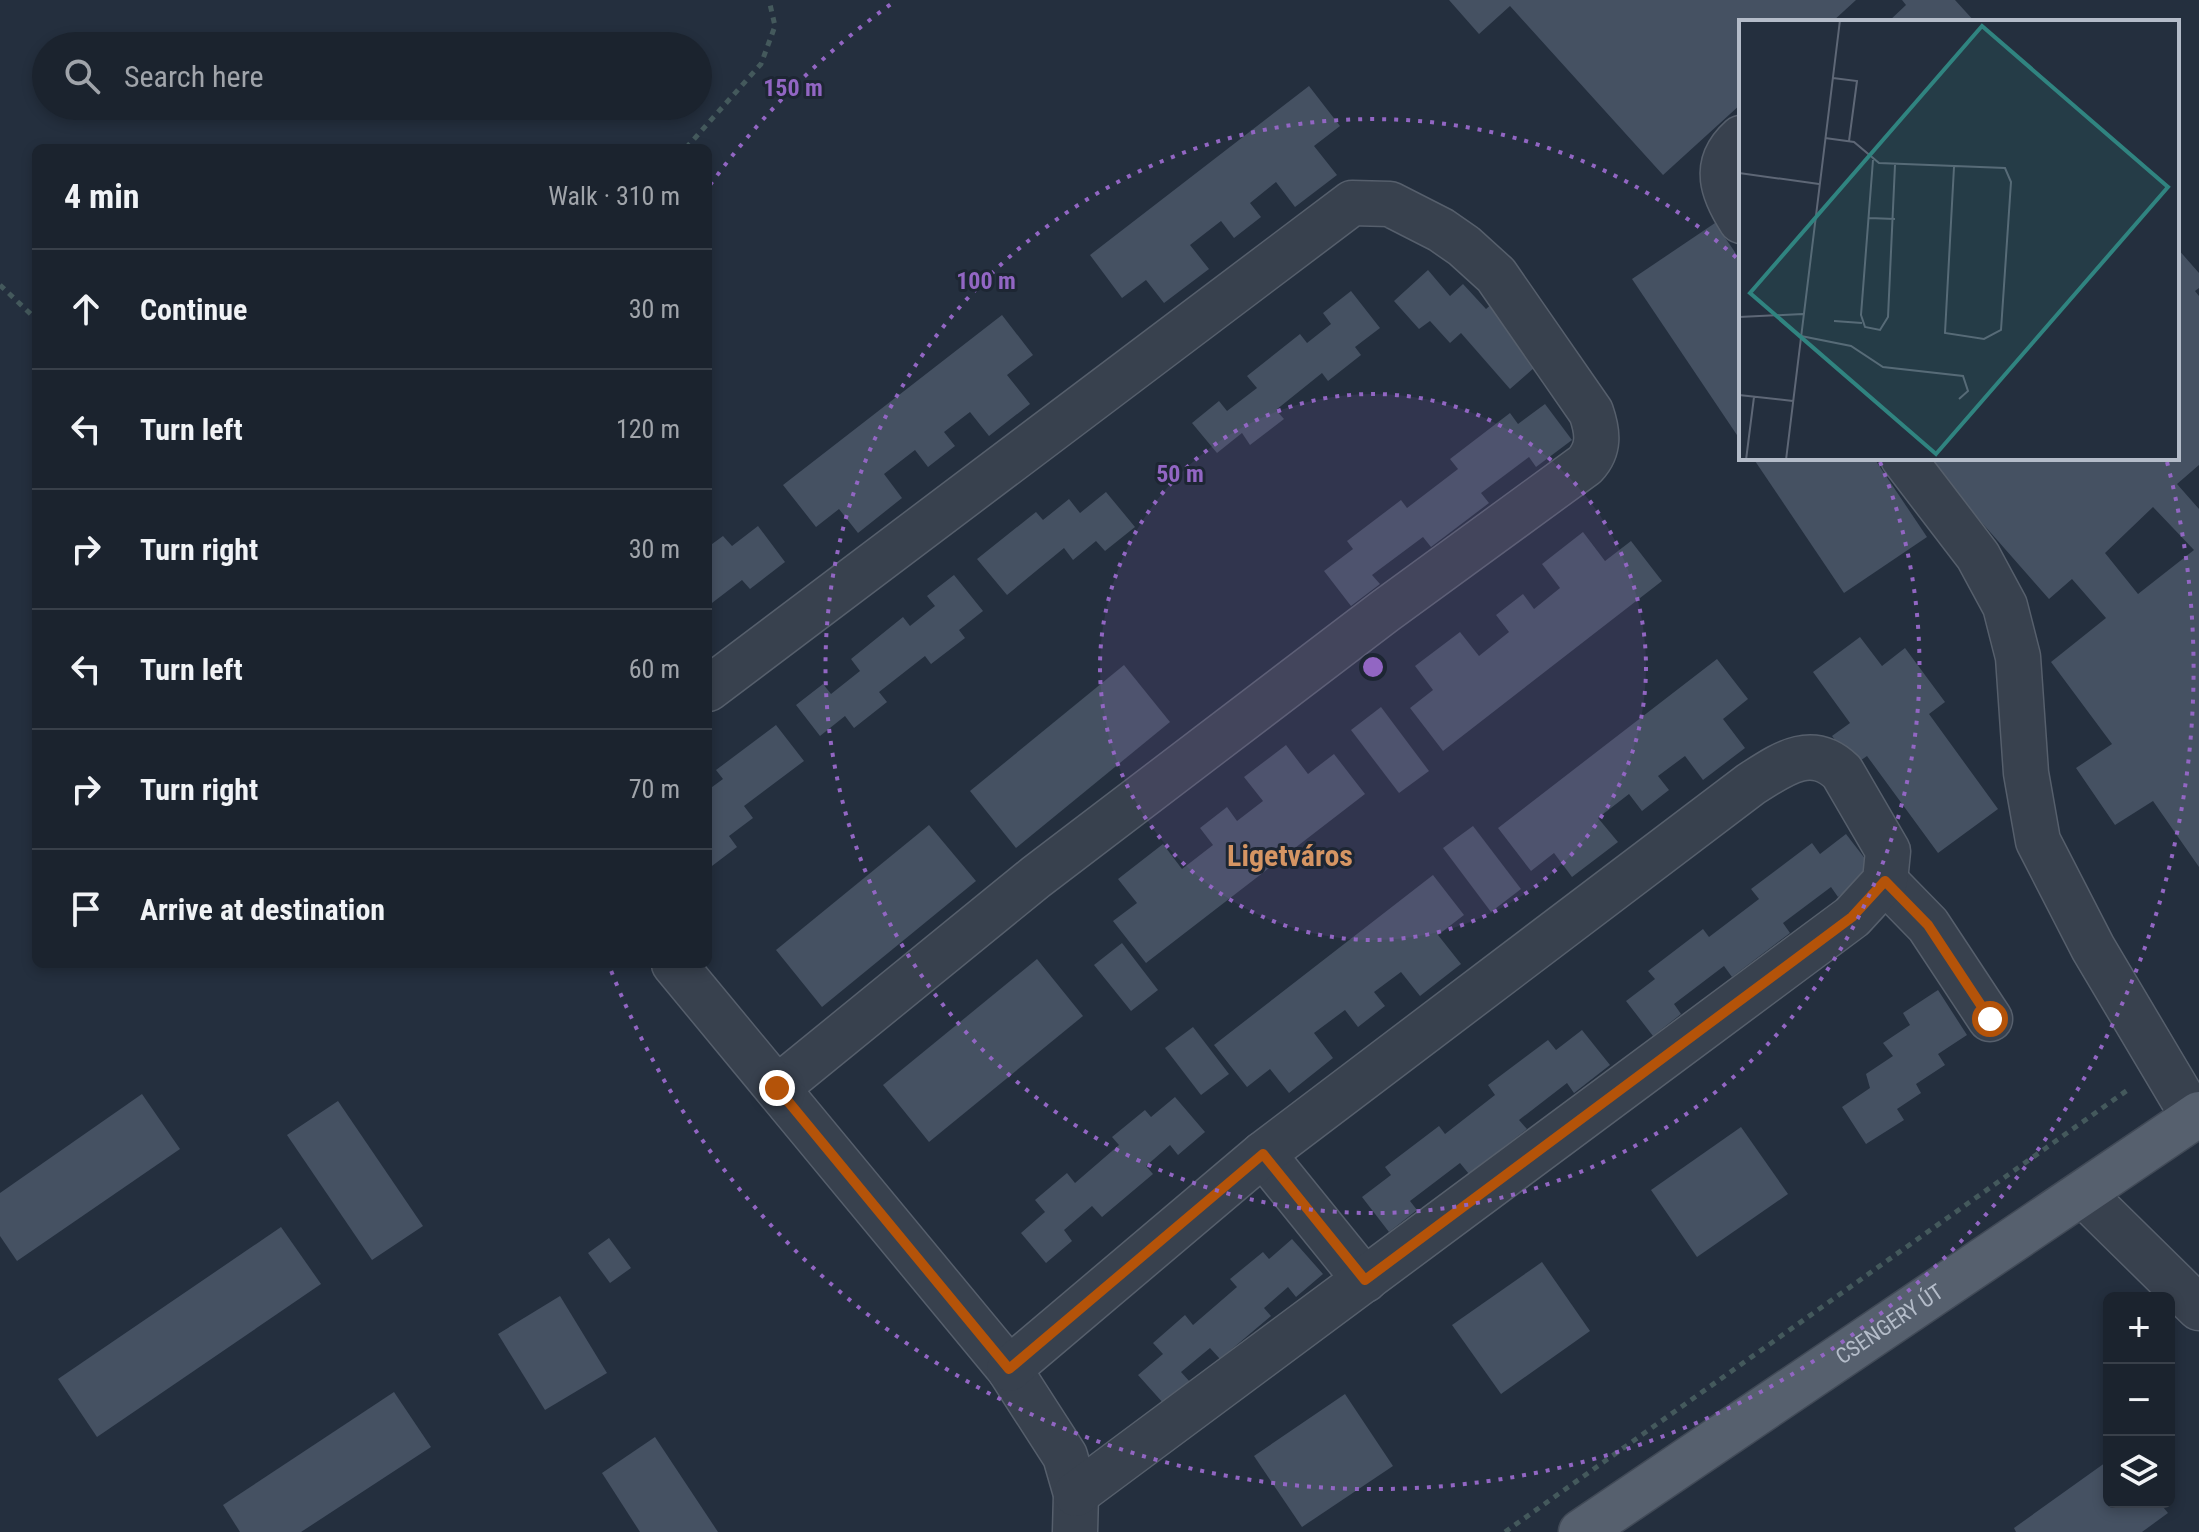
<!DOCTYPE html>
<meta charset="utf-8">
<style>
:root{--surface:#1b232e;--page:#282f3a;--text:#f1f3f6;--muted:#a0a4aa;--line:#39404a}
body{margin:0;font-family:"Roboto Condensed",sans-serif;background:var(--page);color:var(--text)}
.controls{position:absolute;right:24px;bottom:24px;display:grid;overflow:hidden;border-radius:12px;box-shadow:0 4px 12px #0003}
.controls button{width:72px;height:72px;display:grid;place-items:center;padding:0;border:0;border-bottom:2px solid var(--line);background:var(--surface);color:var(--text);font:40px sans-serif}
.stop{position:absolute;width:24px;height:24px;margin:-18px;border:6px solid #b45309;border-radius:50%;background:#fff}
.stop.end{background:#b45309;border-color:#fff;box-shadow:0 2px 8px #0008}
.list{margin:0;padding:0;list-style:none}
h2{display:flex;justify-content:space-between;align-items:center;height:104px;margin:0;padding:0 32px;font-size:34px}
h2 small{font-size:26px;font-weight:400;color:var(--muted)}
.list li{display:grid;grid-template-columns:52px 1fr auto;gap:24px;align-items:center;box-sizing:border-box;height:120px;padding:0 32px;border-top:2px solid var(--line)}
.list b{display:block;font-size:30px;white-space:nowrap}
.list em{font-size:26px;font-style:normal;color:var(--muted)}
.icon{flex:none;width:44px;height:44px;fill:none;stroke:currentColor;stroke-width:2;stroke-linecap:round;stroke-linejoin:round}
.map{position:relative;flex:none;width:2199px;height:1532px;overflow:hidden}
.search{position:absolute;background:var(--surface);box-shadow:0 4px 12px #0003;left:32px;top:32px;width:680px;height:88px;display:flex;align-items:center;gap:20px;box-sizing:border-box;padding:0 28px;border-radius:44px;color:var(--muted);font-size:30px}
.panel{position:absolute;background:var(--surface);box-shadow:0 4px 12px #0003;left:32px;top:144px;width:680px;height:824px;border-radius:12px}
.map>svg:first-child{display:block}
.building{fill:#455162;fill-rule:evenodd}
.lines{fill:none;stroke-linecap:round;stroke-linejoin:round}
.minor-casing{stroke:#565f6c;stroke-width:47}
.major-casing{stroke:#414a57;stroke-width:47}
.path{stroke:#44595c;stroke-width:5;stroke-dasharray:6 6;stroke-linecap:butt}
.minor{stroke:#38414e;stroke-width:44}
.major{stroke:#56606e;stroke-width:44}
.route{stroke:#b45309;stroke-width:10}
.ring{fill:none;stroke:#9266c3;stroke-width:4;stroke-dasharray:4 8}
.labels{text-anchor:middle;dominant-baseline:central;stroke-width:6;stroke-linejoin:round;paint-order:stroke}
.street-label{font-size:22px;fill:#b4bcc9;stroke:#1d2633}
.district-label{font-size:30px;font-weight:bold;fill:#d59563;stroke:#1d2633}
.inset-road{fill:none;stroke:#5e6776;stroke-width:2}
.view{fill:#308480;fill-opacity:0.15;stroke:#308480;stroke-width:4}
.inset-edge{fill:none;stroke:#b4bcc9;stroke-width:4}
.centre{fill:#9266c3;stroke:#1d2633;stroke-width:4}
.ring-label{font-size:24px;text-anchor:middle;font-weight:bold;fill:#9266c3;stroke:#1d2633;stroke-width:6;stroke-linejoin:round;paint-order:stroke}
</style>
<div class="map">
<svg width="2199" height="1532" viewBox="0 0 2199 1532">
<rect width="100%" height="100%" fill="#242f3e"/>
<g class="building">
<path d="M 1449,0 L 1856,0 L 1832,22 L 1741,22 L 1741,104 L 1663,175 L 1510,6 L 1479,34 Z"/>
<path d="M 1902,0 L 1955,0 L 1975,22 L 1888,22 L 1906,5 Z"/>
<path d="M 1309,86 L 1340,126 L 1314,146 L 1337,175 L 1295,207 L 1276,182 L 1250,203 L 1261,217 L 1234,238 L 1221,221 L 1190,245 L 1209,269 L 1164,303 L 1146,280 L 1122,298 L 1090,255 Z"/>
<path d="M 1715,223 L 1741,261 L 1741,441 L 1632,279 Z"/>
<path d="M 2177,248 L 2199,273 L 2199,288 L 2195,291 L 2199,296 L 2199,465 L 2177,484 L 2199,509 L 2199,867 L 2153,801 L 2115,825 L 2076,768 L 2112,744 L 2051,662 L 2106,618 L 2072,579 L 2049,599 L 1925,458 L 2177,458 ZM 2153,507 L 2194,550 L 2138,594 L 2105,553 Z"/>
<path d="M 1428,270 L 1450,296 L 1463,284 L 1486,309 L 1494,302 L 1544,359 L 1510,389 L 1461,333 L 1450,343 L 1430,321 L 1419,329 L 1394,301 Z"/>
<path d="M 1351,291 L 1380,328 L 1355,347 L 1361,355 L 1328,381 L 1322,373 L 1276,410 L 1284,419 L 1250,445 L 1242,433 L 1217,453 L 1192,423 L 1219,401 L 1227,411 L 1257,388 L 1247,376 L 1300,334 L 1307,343 L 1331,324 L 1323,313 Z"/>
<path d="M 1002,315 L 1033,355 L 1007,375 L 1030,404 L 989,436 L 970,412 L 944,432 L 955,446 L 928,467 L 915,450 L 884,474 L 902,498 L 858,533 L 839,509 L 816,527 L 783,485 Z"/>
<path d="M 1545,404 L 1572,440 L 1536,467 L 1529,457 L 1481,493 L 1489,503 L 1431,547 L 1423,537 L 1372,575 L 1380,584 L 1351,606 L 1324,571 L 1353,549 L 1347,541 L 1401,500 L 1407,508 L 1458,469 L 1450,459 L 1510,413 L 1518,424 Z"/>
<path d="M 1753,458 L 1874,458 L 1927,537 L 1844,593 Z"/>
<path d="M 1106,492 L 1135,527 L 1105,551 L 1096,541 L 1073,560 L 1064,548 L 1007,595 L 977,559 L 1036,512 L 1043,520 L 1069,499 L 1080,513 Z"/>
<path d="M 758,526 L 785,562 L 750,589 L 742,580 L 708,606 L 708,547 L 723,536 L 732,546 Z"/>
<path d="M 1583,532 L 1605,561 L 1631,541 L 1662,581 L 1443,751 L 1410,708 L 1433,690 L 1415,666 L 1460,632 L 1479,656 L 1509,632 L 1496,615 L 1523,594 L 1534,609 L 1560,588 L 1542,564 Z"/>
<path d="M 954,575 L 983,611 L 959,630 L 965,638 L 931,664 L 925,656 L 879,692 L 887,702 L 854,728 L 845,716 L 820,736 L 796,705 L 823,684 L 831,694 L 860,671 L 851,659 L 903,617 L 910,626 L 935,606 L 927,596 Z"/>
<path d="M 1860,637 L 1882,666 L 1905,648 L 1945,702 L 1929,714 L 1998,809 L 1938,853 L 1867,756 L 1854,765 L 1832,736 L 1850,723 L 1813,672 Z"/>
<path d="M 1717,659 L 1748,699 L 1723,719 L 1745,748 L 1703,780 L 1685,756 L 1658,776 L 1669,790 L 1642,811 L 1629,794 L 1598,818 L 1618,842 L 1572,877 L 1554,853 L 1531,871 L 1498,828 Z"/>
<path d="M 1124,665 L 1170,722 L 1016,848 L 970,791 Z"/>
<path d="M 1381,707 L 1429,771 L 1399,793 L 1351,730 Z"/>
<path d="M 776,725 L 804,761 L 744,806 L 753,818 L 729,836 L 737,847 L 708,869 L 708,790 L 723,779 L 716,770 Z"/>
<path d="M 1286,745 L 1308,774 L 1334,754 L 1365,794 L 1146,963 L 1113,921 L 1137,903 L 1118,879 L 1163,844 L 1182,869 L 1213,845 L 1200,828 L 1227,807 L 1237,821 L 1263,801 L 1244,777 Z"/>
<path d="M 929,825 L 976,881 L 822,1007 L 776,950 Z"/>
<path d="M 1473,826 L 1521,889 L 1491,912 L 1443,848 Z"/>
<path d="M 1846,834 L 1873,869 L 1838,897 L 1831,887 L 1783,923 L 1790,933 L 1732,977 L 1724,966 L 1674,1004 L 1681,1014 L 1653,1036 L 1626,1001 L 1655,979 L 1648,971 L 1703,929 L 1709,937 L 1759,899 L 1751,889 L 1812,843 L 1820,854 Z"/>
<path d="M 1433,875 L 1464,915 L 1438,935 L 1461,964 L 1420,996 L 1401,972 L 1374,992 L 1385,1006 L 1358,1027 L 1345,1010 L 1314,1033 L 1333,1058 L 1289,1093 L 1270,1069 L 1247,1087 L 1214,1045 Z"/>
<path d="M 1122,943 L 1158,990 L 1131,1011 L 1094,965 Z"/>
<path d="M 1037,959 L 1083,1016 L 929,1142 L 883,1085 Z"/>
<path d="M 1938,990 L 1967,1035 L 1938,1054 L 1945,1065 L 1916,1084 L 1921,1093 L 1897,1109 L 1904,1120 L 1866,1144 L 1842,1107 L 1870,1088 L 1866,1074 L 1893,1056 L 1883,1043 L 1910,1025 L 1903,1013 Z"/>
<path d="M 1193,1027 L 1229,1074 L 1201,1095 L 1165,1048 Z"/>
<path d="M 1582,1030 L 1610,1065 L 1574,1093 L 1567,1083 L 1519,1120 L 1527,1129 L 1469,1174 L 1460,1163 L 1410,1201 L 1417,1210 L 1389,1232 L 1362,1197 L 1391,1175 L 1385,1167 L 1439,1126 L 1445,1134 L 1495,1095 L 1488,1085 L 1548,1040 L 1556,1050 Z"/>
<path d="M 142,1094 L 180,1149 L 17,1261 L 0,1236 L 0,1193 Z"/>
<path d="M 1175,1097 L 1205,1132 L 1178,1155 L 1170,1145 L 1146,1166 L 1153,1174 L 1102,1217 L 1092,1206 L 1064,1230 L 1072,1241 L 1046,1263 L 1021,1233 L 1045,1212 L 1035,1200 L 1067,1173 L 1075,1183 L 1119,1145 L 1112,1137 L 1145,1110 L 1151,1117 Z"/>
<path d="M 338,1101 L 423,1226 L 372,1260 L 287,1135 Z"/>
<path d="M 1741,1127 L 1788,1194 L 1697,1257 L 1651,1190 Z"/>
<path d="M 281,1227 L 321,1284 L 97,1437 L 58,1379 Z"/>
<path d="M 609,1238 L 631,1268 L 610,1283 L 588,1253 Z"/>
<path d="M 1292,1239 L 1323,1274 L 1296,1297 L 1288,1287 L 1264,1308 L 1271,1316 L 1220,1359 L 1210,1348 L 1181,1372 L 1190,1382 L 1164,1404 L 1138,1375 L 1163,1354 L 1153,1343 L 1185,1315 L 1193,1325 L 1237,1287 L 1230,1279 L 1263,1252 L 1269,1259 Z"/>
<path d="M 1542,1262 L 1590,1331 L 1501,1394 L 1452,1325 Z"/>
<path d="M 560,1296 L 607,1373 L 545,1410 L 498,1334 Z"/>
<path d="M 394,1392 L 431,1447 L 301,1532 L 240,1532 L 223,1505 Z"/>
<path d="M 1345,1394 L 1393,1466 L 1302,1527 L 1254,1456 Z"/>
<path d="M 655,1437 L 718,1532 L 640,1532 L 602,1473 Z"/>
<path d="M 2109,1460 L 2109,1502 L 2159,1502 L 2168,1513 L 2142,1532 L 2016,1532 L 2014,1528 Z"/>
</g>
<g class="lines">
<defs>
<g id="minor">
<path d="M 1741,138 C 1711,165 1723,193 1741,221"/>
<path d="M 1903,458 L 1978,556 L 2005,606 L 2018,657 L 2026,773 L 2038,841 L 2093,948 L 2194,1118"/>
<path d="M 708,689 L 1352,203 L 1390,204 L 1441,230 L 1464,246 L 1496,275 L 1591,412 C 1598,432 1600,449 1585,465 L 1385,611 L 1036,877 L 777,1088"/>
<path d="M 1885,881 L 1928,925 L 1990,1019"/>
<path d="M 674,964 L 1009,1369 L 1065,1456 L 1076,1494 L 1075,1532"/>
<path d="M 1263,1154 L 1365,1280"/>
<path d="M 2083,1194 L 2199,1308"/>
<path d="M 1009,1369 L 1263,1154 L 1751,784 C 1781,765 1811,742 1842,772 L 1888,851 L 1885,881 L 1852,917 L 1076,1494"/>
</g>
<g id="major">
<path id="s1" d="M 1581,1532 L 2199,1114"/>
</g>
</defs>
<use href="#minor" class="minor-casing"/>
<use href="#major" class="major-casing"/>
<g class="path">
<path d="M 686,148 L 761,64 L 775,26 L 769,0"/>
<path d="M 0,285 L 36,319"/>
<path d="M 1505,1532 L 2129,1089"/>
</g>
<use href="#minor" class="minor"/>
<use href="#major" class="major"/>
</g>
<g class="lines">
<path class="route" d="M 777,1088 L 1009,1369 L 1263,1154 L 1365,1280 L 1852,917 L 1885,881 L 1928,925 L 1990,1019"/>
</g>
<circle cx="1373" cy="667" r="273" fill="#9266c3" fill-opacity=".12"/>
<g class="ring">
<circle cx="1373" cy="667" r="273"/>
<path d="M1880 462A547 547 0 1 1 1739 260"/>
<path d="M710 185A820 820 0 0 1 891 4M2167 462A820 820 0 0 1 610 968"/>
</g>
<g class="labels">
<g class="street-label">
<text stroke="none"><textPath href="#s1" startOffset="372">CSENGERY ÚT</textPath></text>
</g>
<g class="district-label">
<text x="1290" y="855">Ligetváros</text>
</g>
</g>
<g transform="translate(1739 20)">
<rect width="440" height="440" fill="#242f3e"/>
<path class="inset-road" d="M 94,58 L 118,61 L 110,121M 86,118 L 115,122 L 140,143 L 266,148 L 272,162 L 262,310 L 245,319 L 206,313 L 215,147M 134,140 L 122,295 L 126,307 L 141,310 L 149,297 L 156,145M 0,153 L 80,164M 130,198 L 156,199M 0,297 L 64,294M 95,301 L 123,303M 62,316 L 112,326 L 144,347 L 224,356 L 229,371 L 220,379M 0,375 L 54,381M 7,440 L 15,377M 47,440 L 101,0"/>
<path class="view" d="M 243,6 L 429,167 L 197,434 L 11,273 Z"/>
<rect width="440" height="440" class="inset-edge"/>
</g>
<circle cx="1373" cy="667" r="12" class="centre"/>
<g class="ring-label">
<text x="793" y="96">150 m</text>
<text x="986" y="289">100 m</text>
<text x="1180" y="482">50 m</text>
</g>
</svg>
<div class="controls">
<button>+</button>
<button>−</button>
<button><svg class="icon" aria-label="layers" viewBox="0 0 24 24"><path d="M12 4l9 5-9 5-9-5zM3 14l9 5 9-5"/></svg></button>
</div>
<div class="stop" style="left:1990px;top:1019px"></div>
<div class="stop end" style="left:777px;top:1088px"></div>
<div class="search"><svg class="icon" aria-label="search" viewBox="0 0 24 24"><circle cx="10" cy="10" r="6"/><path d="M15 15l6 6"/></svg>Search here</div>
<section class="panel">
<h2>4 min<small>Walk · 310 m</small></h2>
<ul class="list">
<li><svg class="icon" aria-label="ahead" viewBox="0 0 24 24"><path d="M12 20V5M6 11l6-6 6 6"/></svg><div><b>Continue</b></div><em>30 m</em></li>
<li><svg class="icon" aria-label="left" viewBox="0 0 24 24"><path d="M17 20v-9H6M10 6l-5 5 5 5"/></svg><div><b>Turn left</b></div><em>120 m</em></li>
<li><svg class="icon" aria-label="right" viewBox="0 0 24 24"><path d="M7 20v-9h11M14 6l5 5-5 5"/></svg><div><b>Turn right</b></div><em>30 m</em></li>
<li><svg class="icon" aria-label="left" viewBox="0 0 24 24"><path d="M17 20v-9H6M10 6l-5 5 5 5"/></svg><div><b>Turn left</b></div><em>60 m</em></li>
<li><svg class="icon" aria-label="right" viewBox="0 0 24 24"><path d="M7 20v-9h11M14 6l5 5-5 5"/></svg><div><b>Turn right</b></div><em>70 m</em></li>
<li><svg class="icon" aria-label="arrive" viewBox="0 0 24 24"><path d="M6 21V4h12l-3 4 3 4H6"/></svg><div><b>Arrive at destination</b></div></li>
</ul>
</section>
</div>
